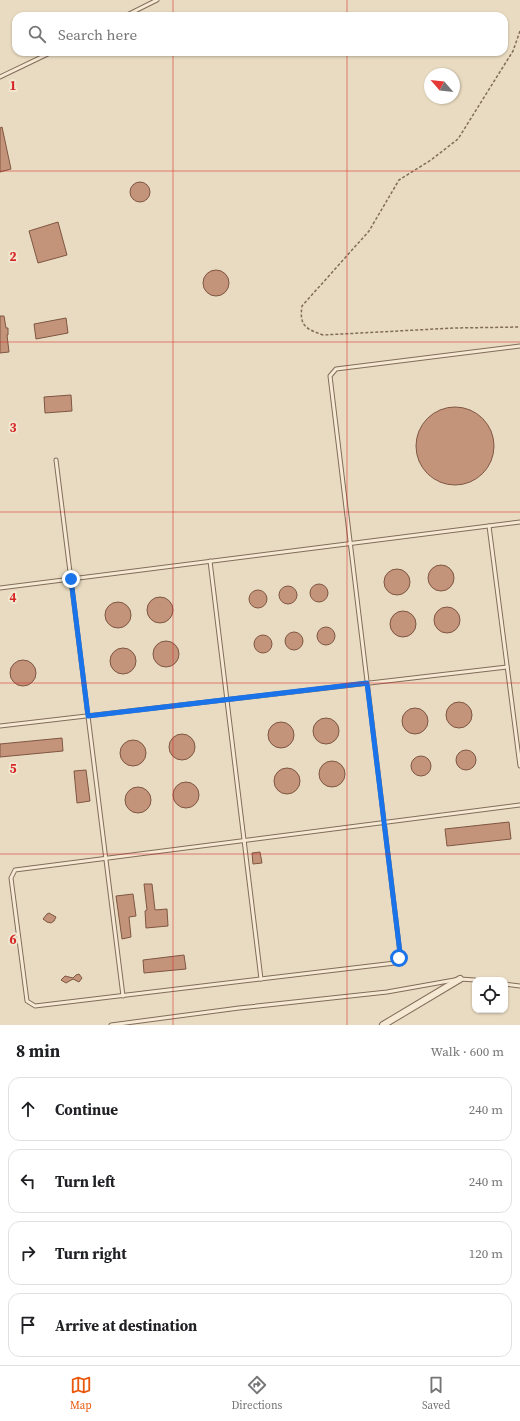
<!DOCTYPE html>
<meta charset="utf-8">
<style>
:root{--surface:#fff;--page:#f2f2f2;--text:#202124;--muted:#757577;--line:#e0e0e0;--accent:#ea580c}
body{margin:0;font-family:"Source Serif 4",serif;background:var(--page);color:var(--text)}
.controls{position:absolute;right:12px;bottom:12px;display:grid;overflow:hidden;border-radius:8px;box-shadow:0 1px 3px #0004}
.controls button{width:36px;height:36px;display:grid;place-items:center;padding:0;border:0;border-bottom:1px solid var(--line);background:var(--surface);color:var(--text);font:20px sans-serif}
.compass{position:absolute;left:424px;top:68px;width:36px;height:36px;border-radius:50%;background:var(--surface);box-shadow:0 1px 3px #0004;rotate:298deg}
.stop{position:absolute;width:12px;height:12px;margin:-9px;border:3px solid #1a73e8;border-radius:50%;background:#fff}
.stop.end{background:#1a73e8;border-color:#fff;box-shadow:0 1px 4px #0008}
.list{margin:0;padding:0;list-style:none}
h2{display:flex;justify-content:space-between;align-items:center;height:52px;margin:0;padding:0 16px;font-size:17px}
h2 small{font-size:13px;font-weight:400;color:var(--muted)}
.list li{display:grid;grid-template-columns:26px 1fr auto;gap:12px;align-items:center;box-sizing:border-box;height:64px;margin:0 8px 8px;padding:0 8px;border:1px solid var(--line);border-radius:12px}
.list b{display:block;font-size:15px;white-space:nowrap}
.list em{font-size:13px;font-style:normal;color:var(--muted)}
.icon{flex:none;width:22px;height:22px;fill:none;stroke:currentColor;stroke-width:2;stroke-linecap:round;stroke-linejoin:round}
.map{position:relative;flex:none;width:520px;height:1025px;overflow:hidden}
.search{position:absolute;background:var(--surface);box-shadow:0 1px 3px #0004;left:12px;right:12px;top:12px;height:44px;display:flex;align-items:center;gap:10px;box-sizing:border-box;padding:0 14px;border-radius:12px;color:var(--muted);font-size:15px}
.sheet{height:340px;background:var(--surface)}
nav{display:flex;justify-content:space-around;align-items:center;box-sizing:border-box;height:56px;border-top:1px solid var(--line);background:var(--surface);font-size:11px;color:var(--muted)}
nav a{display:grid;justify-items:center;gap:2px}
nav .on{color:var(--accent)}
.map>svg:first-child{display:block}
.building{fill:#c4947a;stroke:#7e5642}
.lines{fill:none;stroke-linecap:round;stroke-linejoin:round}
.lane-casing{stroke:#816c5a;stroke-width:5}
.street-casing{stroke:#816c5a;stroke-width:8}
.path{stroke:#816c5a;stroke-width:1.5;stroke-dasharray:3 2;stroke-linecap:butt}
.lane{stroke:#f5e9d3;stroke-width:3}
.street{stroke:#f5e9d3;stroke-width:6}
.route{stroke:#1a73e8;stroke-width:5}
.grid{fill:none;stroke:#d62828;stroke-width:1;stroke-opacity:0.55}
.grid-label{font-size:13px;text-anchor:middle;font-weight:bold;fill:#d62828;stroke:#f1e6d0;stroke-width:4;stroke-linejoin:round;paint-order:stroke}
</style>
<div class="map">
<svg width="520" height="1025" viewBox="0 0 520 1025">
<rect width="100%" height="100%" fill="#e9dbc1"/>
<g class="building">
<path d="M 2,127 L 11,169 L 0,172 L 0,128 Z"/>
<circle cx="140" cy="192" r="10"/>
<path d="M 58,222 L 67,255 L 38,263 L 29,231 Z"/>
<circle cx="216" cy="283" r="13"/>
<path d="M 0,316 L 4,316 L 6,328 L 8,328 L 8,335 L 7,335 L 9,352 L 0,353 Z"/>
<path d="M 66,318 L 68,333 L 36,339 L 34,324 Z"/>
<path d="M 71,395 L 72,411 L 45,413 L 44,397 Z"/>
<circle cx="455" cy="446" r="39"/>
<circle cx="441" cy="578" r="13"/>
<circle cx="397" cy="582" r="13"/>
<circle cx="319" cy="593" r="9"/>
<circle cx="288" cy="595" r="9"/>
<circle cx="258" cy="599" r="9"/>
<circle cx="160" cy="610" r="13"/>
<circle cx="118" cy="615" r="13"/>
<circle cx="447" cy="620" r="13"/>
<circle cx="403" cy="624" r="13"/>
<circle cx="326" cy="636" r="9"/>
<circle cx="294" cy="641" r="9"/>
<circle cx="263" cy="644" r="9"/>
<circle cx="166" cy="654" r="13"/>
<circle cx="123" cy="661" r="13"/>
<circle cx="23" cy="673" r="13"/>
<circle cx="459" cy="715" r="13"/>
<circle cx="415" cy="721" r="13"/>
<circle cx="326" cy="731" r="13"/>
<circle cx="281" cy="735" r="13"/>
<circle cx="182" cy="747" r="13"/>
<path d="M 62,738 L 63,751 L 0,757 L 0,744 Z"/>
<circle cx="133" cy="753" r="13"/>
<circle cx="466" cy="760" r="10"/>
<circle cx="421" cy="766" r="10"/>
<circle cx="332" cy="774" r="13"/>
<circle cx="287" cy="781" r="13"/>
<path d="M 86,770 L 90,801 L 77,803 L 74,771 Z"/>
<circle cx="186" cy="795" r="13"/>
<circle cx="138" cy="800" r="13"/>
<path d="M 509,822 L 511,839 L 447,846 L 445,829 Z"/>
<path d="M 260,852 L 262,863 L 253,864 L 252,853 Z"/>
<path d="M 144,884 L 152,884 L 155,910 L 167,909 L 168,926 L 146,928 L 145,911 L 147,910 Z"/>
<path d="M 133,894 L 136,916 L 129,917 L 131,937 L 122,939 L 116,896 Z"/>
<path d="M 49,913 L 56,917 L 54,921 L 51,923 L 47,922 L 43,919 L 47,914 Z"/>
<path d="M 184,955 L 186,969 L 144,973 L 143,960 Z"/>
<path d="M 79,974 L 82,978 L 79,982 L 73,979 L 66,983 L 61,980 L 65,976 L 73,978 L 76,975 Z"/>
</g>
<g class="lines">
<defs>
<g id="lane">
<path d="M 125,16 L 157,0"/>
<path d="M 0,77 L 52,52"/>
<path d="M 520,346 L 336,369 L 330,376 L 400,953 L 399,958 L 395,963 L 35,1006 L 27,1001 L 11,878 L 15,870 L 520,805"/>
<path d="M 56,460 L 123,996"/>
<path d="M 489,526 L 520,766"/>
<path d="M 210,561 L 261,979"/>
<path d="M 0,588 L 520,522"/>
<path d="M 0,726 L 507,667"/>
<path d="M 505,984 L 520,986"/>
<path d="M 111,1025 L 239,1008 L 387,992 L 460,979 L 475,980"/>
</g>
<path id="street" d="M 383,1025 L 460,979"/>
</defs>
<use href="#lane" class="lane-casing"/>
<use href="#street" class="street-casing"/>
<path class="path" d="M 520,31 L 513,51 L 458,139 L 431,160 L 399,180 L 369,231 L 302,306 C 299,326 306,329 323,335 L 454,328 L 520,327"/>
<use href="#lane" class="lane"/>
<use href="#street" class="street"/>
</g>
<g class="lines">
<path class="route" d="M 71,579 L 88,716 L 367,683 L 400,953 L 399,958"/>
</g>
<path class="grid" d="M 173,0 L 173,16M 347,0 L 347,16M 173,52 L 173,1025M 347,52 L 347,1025M 0,171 L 520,171M 0,342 L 520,342M 0,512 L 520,512M 0,683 L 520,683M 0,854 L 520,854"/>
<g class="grid-label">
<text x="13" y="90">1</text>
<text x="13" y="261">2</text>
<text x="13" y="432">3</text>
<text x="13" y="602">4</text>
<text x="13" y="773">5</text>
<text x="13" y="944">6</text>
</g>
</svg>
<div class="controls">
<button><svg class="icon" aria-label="locate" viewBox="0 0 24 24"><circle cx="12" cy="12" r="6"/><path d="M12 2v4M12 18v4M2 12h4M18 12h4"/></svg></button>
</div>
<svg class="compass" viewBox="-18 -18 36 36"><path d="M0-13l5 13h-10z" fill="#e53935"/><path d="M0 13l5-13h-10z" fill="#757577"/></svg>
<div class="stop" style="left:399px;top:958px"></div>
<div class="stop end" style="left:71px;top:579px"></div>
<div class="search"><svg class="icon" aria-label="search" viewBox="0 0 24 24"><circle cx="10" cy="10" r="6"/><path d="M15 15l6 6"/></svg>Search here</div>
</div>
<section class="sheet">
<h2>8 min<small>Walk · 600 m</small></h2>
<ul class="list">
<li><svg class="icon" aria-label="ahead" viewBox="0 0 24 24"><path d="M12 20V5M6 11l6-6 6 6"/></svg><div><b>Continue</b></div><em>240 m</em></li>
<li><svg class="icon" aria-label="left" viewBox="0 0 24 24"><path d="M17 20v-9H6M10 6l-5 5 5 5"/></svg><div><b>Turn left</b></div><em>240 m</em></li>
<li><svg class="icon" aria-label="right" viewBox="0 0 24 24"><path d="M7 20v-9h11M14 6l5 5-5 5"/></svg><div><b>Turn right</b></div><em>120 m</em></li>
<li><svg class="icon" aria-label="arrive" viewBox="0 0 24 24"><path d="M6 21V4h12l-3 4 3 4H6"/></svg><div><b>Arrive at destination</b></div></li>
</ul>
</section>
<nav>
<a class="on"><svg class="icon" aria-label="map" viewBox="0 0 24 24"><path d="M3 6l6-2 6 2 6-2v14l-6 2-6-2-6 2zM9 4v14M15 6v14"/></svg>Map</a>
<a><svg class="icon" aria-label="directions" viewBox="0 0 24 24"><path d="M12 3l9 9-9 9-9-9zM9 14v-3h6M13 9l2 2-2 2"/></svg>Directions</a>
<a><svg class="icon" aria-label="saved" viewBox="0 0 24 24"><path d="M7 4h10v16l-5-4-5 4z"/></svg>Saved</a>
</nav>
